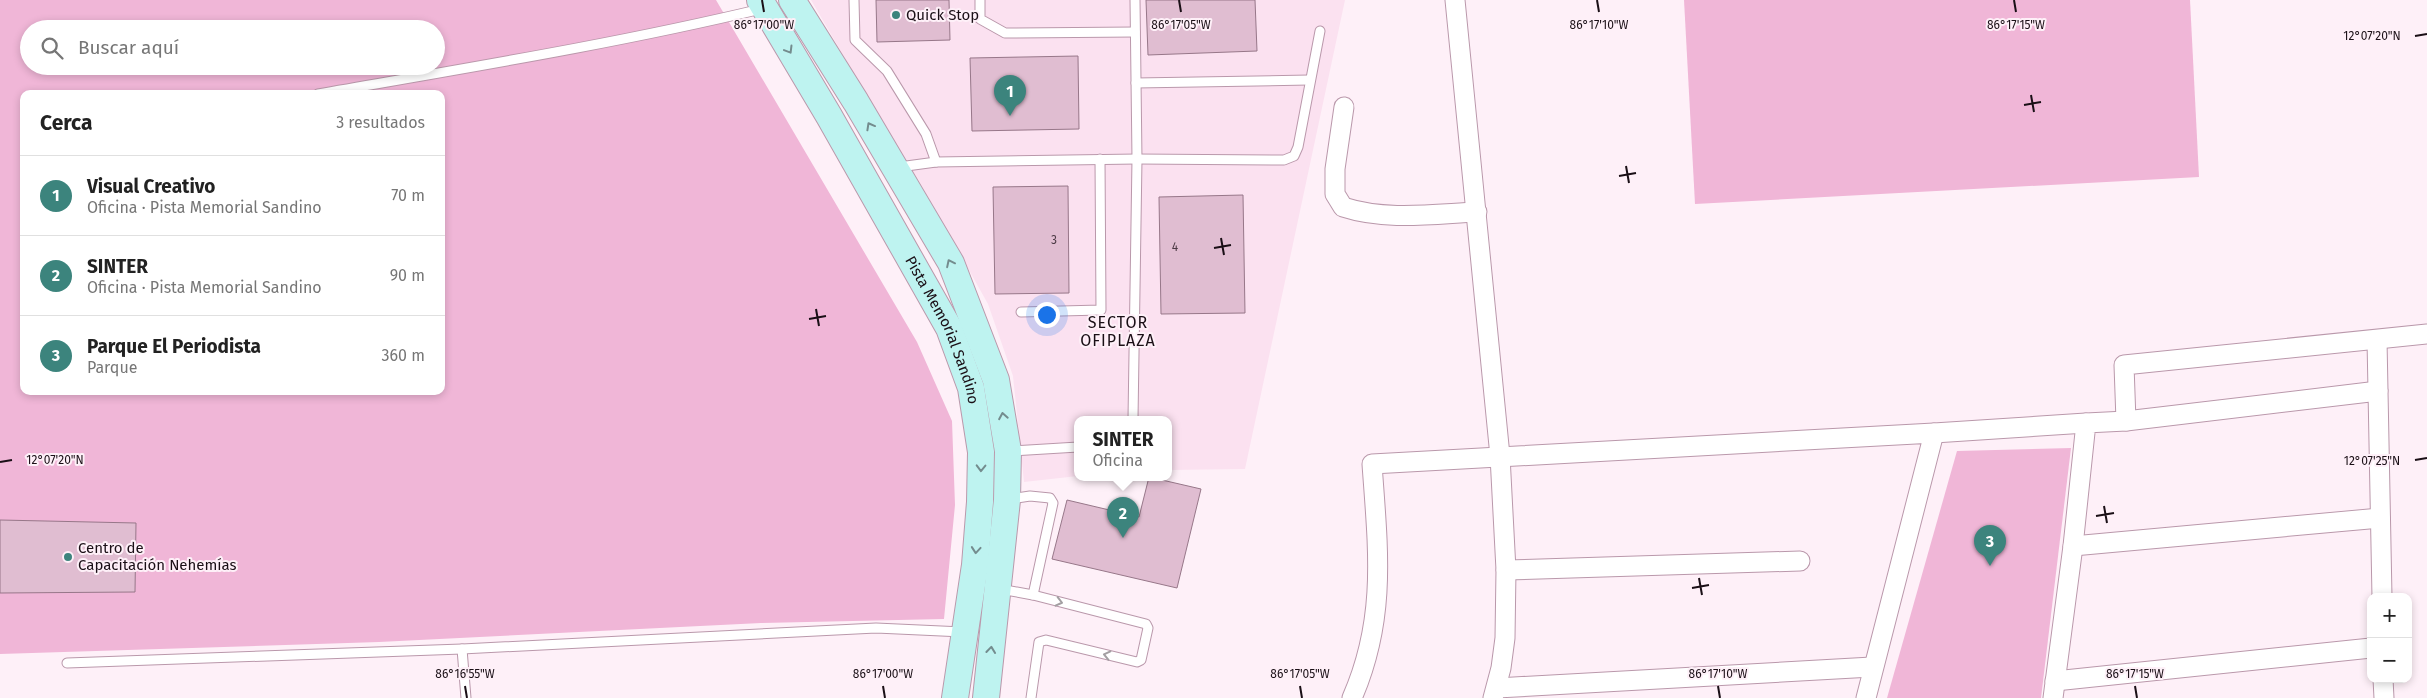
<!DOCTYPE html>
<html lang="es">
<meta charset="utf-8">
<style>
:root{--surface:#fff;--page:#f6f6f6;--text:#222;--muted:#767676;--line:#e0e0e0;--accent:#3c847d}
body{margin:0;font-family:"Fira Sans",sans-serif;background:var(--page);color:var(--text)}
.controls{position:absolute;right:15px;bottom:15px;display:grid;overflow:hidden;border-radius:10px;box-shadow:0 2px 8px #0003}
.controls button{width:45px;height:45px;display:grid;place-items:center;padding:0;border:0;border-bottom:1px solid var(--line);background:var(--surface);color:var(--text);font:25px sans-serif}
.you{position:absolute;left:1046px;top:314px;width:18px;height:18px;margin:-12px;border:4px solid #fff;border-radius:50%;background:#1a73e8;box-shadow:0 0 0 8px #1a73e833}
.badge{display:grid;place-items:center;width:32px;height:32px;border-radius:50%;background:var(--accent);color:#fff;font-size:16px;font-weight:700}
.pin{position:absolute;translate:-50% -41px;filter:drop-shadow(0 1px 2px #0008)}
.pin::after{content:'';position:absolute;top:26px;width:18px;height:15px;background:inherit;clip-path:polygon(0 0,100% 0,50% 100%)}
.popup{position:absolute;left:1074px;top:416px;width:98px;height:65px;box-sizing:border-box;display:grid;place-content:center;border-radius:10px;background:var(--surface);filter:drop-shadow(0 1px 4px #0005);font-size:16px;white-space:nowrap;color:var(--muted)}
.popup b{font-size:19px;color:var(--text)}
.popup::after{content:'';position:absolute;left:50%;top:100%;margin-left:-10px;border:10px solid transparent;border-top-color:var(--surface)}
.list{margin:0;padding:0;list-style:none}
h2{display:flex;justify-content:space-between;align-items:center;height:65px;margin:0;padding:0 20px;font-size:21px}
h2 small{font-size:16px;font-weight:400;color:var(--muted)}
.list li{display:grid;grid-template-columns:32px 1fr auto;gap:15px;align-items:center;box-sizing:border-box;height:80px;padding:0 20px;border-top:1px solid var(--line)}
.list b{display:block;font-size:19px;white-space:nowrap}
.list p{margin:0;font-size:16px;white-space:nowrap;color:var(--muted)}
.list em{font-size:16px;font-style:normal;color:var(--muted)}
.icon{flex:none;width:28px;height:28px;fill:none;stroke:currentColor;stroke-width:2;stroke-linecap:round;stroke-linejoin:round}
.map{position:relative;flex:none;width:2427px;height:698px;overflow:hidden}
.search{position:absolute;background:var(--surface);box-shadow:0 2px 8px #0003;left:20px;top:20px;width:425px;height:55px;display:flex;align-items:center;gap:12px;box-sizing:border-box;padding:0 18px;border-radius:28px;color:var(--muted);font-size:19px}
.panel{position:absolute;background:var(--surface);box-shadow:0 2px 8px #0003;left:20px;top:90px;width:425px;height:305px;border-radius:10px}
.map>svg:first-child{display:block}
.built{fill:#fbe1f0}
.green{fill:#f0b6d7;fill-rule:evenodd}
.building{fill:#e0bdd1;stroke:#977789}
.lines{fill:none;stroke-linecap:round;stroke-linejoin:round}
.service-casing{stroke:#ba98ab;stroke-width:11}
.minor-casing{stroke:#ba98ab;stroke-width:21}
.secondary-casing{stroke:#ba98ab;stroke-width:28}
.service{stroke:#fff;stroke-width:9}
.minor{stroke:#fff;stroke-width:19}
.secondary{stroke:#bef3f0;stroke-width:26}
.oneway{stroke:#748c8e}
.oneway2{stroke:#a39fa2}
.ticks{fill:none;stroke:#1a0f16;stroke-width:2}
.poi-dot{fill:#3c847d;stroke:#fef0f8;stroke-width:2}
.labels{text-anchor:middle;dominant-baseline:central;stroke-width:4;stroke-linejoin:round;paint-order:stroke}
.number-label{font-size:12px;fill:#4c3a45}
.poi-label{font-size:15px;fill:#1a0f16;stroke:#fef0f8;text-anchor:start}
.street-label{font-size:15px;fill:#1a0f16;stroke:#fef0f8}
.neighbourhood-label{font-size:16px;letter-spacing:1px;fill:#1a0f16;stroke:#fef0f8}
.ticks-label{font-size:12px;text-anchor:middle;fill:#1a0f16;stroke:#fef0f8;stroke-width:4;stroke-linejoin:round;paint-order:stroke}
</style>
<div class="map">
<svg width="2427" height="698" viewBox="0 0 2427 698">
<rect width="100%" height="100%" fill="#fef0f8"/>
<path class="built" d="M 811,0 L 1345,0 L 1245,469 L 1168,470 L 1168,419 L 1078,419 L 1078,476 L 1024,482 L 1013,376 L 988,304 L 918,179 L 895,144 Z"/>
<g class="green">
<path d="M 0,0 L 716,0 L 917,342 L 952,421 L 955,505 L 944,619 L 761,623 L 379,642 L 0,654 ZM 29,29 L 436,29 L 436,66 L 29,66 ZM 24,94 L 441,94 L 441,391 L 24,391 Z"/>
<path d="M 1684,0 L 2190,0 L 2199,177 L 1695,204 Z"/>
<path d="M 2071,448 L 2041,698 L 1887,698 L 1957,451 Z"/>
</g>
<g class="building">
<path d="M 876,0 L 949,0 L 950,40 L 877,42 Z"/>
<path d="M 1146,0 L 1255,0 L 1257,51 L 1148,55 Z"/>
<path d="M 1078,56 L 1079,129 L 972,131 L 970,58 Z"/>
<path d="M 1068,186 L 1069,293 L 995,294 L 993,187 Z"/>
<path d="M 1243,195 L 1245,313 L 1161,314 L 1159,197 Z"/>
<path d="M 1149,477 L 1201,489 L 1177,588 L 1052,559 L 1067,500 L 1139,517 Z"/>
<path d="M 0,520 L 136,523 L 135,592 L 0,593 Z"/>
</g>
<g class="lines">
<defs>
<g id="service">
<path d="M 854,0 L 855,40 L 887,71 L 926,134 L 936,162"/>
<path d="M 980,0 L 980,19 L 1005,33 L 1135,32"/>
<path d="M 1136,83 L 1309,80"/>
<path d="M 318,94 C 466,68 615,44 761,9"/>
<path d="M 899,167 L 936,162 L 1137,159 L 1284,160 L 1294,156 L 1298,147 L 1320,31"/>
<path d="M 1021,312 L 1101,310 L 1100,159"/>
<path d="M 1133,419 L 1137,159 L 1135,0"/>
<path d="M 1011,451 L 1078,447"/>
<path d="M 1010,499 L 1030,496 L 1050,498 L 1053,503 L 1033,595"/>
<path d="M 1000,589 L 1033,595 L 1146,624 L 1148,628 L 1141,660 L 1137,662 L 1046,640 L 1039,642 L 1031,698"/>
<path d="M 462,649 L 466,698"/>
<path d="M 67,663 L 462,649 L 876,628 L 963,632"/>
</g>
<g id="minor">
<path d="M 1455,0 L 1500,456 L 1506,570 L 1505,638 L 1501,668 L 1493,698"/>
<path d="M 1344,107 L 1335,169 L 1335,194 L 1343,207 C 1386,221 1433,214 1477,212"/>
<path d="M 2377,340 L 2378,391"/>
<path d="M 2126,421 L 2124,365 L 2427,334"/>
<path d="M 1934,433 L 2086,423"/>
<path d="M 2073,546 L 2380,518"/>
<path d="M 1506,570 L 1800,561"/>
<path d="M 2383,679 L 2384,698"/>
<path d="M 2055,681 L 2371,648"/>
<path d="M 1497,688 L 1872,667"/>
<path d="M 1352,698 C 1387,618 1378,549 1372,464 L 1934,433 L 1866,698"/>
<path d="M 2053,698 L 2073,546 L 2086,423 L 2126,421 L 2378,391 L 2382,597"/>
</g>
<g id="secondary">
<path id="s1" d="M 760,0 L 829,116 L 949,328 L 971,388 L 981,452 L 980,502 L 975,565 L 955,698"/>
<path d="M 792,0 L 856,102 L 951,263 L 996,380 L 1008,451 L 1007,500 L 986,698"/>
</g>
</defs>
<use href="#service" class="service-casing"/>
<use href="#minor" class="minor-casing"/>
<use href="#secondary" class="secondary-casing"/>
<use href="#service" class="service"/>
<use href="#minor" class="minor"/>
<use href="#secondary" class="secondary"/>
</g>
<defs><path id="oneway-chevron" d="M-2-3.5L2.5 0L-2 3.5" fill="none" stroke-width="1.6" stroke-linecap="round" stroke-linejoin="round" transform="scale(1.25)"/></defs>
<g class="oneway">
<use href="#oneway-chevron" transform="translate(789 50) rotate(59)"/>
<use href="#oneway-chevron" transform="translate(870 126) rotate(-119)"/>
<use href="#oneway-chevron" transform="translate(950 263) rotate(-116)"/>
<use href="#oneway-chevron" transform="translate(1003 416) rotate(-100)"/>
<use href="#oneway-chevron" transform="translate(981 468) rotate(91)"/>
<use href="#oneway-chevron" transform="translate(976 550) rotate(95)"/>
<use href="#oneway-chevron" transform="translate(991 650) rotate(-84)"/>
</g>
<g class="oneway2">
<use href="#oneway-chevron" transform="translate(1059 602) rotate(14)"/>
<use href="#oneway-chevron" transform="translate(1107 655) rotate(-167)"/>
</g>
<path class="ticks" d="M 762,0 L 764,12M 1179,0 L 1181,12M 1597,0 L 1599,12M 2014,0 L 2016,12M 2415,36 L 2427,34M 2031,95 L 2034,112M 2024,105 L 2041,102M 1626,166 L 1629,183M 1619,176 L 1636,173M 1221,238 L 1224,255M 1214,248 L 1231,245M 816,309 L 819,326M 809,319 L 826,316M 2415,460 L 2427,458M 0,462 L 12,460M 2104,506 L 2107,523M 2096,516 L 2114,513M 1699,578 L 1702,595M 1692,588 L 1709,585M 465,686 L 467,698M 883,686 L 885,698M 1300,686 L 1302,698M 1718,686 L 1720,698M 2135,686 L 2137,698"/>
<g class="poi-dot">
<circle cx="896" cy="15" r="5"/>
<circle cx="68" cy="557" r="5"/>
</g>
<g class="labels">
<g class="number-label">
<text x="1054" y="240">3</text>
<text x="1175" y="247">4</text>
</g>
<g class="poi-label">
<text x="906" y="15">Quick Stop</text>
<text x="78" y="548">Centro de<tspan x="78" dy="17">Capacitación Nehemías</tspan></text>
</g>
<g class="street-label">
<text stroke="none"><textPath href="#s1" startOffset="378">Pista Memorial Sandino</textPath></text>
</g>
<g class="neighbourhood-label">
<text x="1118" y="322">SECTOR<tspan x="1118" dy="18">OFIPLAZA</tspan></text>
</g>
</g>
<g class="ticks-label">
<text x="764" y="29">86°17'00"W</text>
<text x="1181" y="29">86°17'05"W</text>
<text x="1599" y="29">86°17'10"W</text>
<text x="2016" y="29">86°17'15"W</text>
<text x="2372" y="40">12°07'20"N</text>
<text x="55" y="464">12°07'20"N</text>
<text x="2372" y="465">12°07'25"N</text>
<text x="465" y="678">86°16'55"W</text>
<text x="883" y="678">86°17'00"W</text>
<text x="1300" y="678">86°17'05"W</text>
<text x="1718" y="678">86°17'10"W</text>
<text x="2135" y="678">86°17'15"W</text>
</g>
</svg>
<div class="controls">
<button>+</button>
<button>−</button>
</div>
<div class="you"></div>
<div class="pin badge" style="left:1010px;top:116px">1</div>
<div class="pin badge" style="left:1123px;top:538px">2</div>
<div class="popup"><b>SINTER</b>Oficina</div>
<div class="pin badge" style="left:1990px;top:566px">3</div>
<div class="search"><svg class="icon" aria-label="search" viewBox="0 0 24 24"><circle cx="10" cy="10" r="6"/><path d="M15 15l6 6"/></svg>Buscar aquí</div>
<section class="panel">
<h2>Cerca<small>3 resultados</small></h2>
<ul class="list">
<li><span class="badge">1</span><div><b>Visual Creativo</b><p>Oficina · Pista Memorial Sandino</p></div><em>70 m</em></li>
<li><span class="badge">2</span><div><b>SINTER</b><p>Oficina · Pista Memorial Sandino</p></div><em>90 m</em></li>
<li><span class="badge">3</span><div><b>Parque El Periodista</b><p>Parque</p></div><em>360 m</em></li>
</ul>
</section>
</div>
